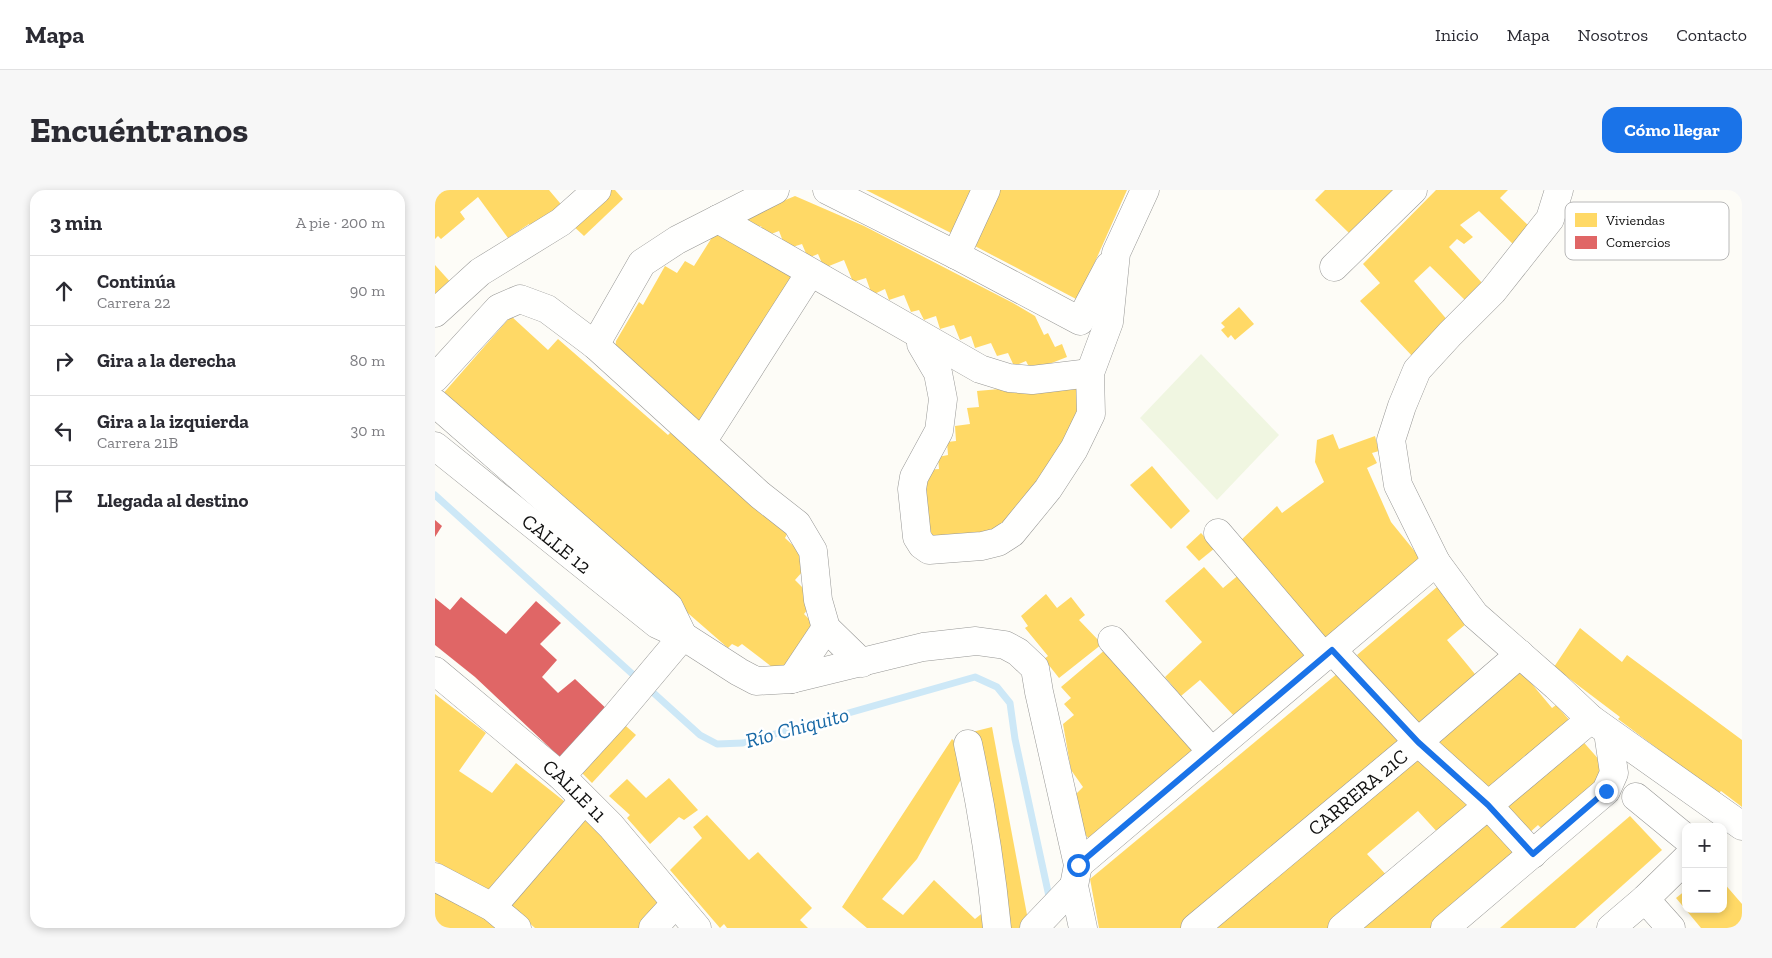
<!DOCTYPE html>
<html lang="es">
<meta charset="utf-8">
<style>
:root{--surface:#fff;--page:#f7f7f7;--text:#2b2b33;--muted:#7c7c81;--line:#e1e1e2;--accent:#1a73e8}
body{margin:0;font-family:"Zilla Slab",serif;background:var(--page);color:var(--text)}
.controls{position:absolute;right:15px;bottom:15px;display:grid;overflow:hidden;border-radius:10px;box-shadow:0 2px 8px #0003}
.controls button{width:45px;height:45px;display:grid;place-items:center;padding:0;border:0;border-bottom:1px solid var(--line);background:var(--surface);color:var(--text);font:25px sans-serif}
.stop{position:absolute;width:15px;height:15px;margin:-11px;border:4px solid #1a73e8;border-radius:50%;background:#fff}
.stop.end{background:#1a73e8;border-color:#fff;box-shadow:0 1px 5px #0008}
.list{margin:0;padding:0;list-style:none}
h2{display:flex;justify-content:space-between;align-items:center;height:65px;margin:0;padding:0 20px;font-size:21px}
h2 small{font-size:16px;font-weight:400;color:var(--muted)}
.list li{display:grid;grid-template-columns:32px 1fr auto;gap:15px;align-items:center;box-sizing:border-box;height:70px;padding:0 20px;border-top:1px solid var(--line)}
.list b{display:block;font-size:19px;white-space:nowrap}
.list p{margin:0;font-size:16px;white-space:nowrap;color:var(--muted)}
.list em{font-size:16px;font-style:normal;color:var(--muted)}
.icon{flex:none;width:28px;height:28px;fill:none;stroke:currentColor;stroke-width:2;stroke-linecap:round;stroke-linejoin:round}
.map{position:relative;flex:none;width:1307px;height:738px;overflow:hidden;border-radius:15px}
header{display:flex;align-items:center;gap:30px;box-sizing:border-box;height:70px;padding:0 25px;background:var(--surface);border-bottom:1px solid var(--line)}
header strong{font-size:24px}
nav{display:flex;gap:28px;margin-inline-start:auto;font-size:18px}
.intro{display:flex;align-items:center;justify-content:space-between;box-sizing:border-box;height:120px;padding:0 30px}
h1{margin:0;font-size:35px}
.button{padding:12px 22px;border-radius:15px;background:var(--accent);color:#fff;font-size:18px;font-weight:700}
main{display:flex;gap:30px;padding:0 30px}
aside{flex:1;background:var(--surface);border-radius:15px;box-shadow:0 2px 8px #0003}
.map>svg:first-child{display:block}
.pitch{fill:#f0f6e1}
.homes{fill:#ffd966}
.shops{fill:#e06666}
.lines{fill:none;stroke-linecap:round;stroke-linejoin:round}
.stream{stroke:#cde8f7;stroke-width:7}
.minor-casing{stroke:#979795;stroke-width:29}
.minor{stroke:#fffffe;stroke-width:28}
.route{stroke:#1a73e8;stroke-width:6}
.labels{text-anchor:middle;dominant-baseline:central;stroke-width:5;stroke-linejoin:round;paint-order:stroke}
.street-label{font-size:20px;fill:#111;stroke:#fff}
.water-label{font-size:21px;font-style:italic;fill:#1768a6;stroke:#fff}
.key{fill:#fff;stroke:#b8b8b8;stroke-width:1}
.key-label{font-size:14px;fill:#111}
</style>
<header>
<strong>Mapa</strong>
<nav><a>Inicio</a><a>Mapa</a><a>Nosotros</a><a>Contacto</a></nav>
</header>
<div class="intro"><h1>Encuéntranos</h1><a class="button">Cómo llegar</a></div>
<main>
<aside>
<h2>3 min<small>A pie · 200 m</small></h2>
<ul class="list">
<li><svg class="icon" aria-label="ahead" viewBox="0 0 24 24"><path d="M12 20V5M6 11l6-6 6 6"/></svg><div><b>Continúa</b><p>Carrera 22</p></div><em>90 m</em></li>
<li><svg class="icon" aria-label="right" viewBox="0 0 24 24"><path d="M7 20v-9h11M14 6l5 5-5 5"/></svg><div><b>Gira a la derecha</b></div><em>80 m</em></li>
<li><svg class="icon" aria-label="left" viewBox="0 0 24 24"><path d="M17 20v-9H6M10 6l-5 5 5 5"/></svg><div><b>Gira a la izquierda</b><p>Carrera 21B</p></div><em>30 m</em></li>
<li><svg class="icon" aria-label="arrive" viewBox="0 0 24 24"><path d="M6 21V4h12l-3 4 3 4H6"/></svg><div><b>Llegada al destino</b></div></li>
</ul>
</aside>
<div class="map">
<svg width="1307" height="738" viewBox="0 0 1307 738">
<rect width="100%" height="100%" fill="#fdfcf7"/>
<path class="pitch" d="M 766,164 L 844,245 L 782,310 L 705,228 Z"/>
<g class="homes">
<path d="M 0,0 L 114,0 L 130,19 L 99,41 L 94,34 L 73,48 L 43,7 L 25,22 L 30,29 L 6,49 L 3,46 L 0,49 Z"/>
<path d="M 172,0 L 180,0 L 188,9 L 149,46 L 135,33 Z"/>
<path d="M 431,0 L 543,0 L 518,44 Z"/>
<path d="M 565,0 L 692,0 L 643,110 L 536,54 Z"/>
<path d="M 890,0 L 958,0 L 914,43 L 880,10 Z"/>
<path d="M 1001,0 L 1073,0 L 1065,8 L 1097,39 L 1081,57 L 1044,21 L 1025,35 L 1038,47 L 1029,54 L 1022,49 L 1014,57 L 1049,95 L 1033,113 L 995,76 L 979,91 L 1014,132 L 979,168 L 925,111 L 945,93 L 928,74 Z"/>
<path d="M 360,6 L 429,36 L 578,113 L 600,126 L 609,145 L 613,143 L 620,157 L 627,154 L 632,167 L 596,181 L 591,171 L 579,176 L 573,163 L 562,166 L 556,153 L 540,158 L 536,146 L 525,150 L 519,135 L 505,139 L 501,126 L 489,130 L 484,120 L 476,122 L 469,105 L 454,110 L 450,99 L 437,105 L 431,88 L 418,92 L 409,70 L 389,78 L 383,64 L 373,68 L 367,54 L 351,59 L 344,41 L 331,46 L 326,36 L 313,40 L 307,28 Z"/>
<path d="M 281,41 L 361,82 L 267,239 L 180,160 L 181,151 L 204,112 L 208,115 L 230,76 L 242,83 L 250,71 L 259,76 Z"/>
<path d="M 0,75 L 18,95 L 0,110 Z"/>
<path d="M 804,117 L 819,134 L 800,150 L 796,145 L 793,148 L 786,140 L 790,137 L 786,133 Z"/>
<path d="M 76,126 L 113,160 L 123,149 L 233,245 L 237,241 L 353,342 L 350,348 L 376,372 L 360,390 L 380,410 L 369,424 L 379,434 L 349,477 L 337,477 L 307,454 L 303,457 L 297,454 L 293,458 L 146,330 L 6,206 Z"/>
<path d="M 639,190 L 646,223 L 613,285 L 564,342 L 491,357 L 481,300 L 492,298 L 490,280 L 504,279 L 503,267 L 513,265 L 512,252 L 521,251 L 520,236 L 535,234 L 532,218 L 544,217 L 542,201 L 576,198 Z"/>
<path d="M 898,244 L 904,259 L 940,246 L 944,261 L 937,263 L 942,273 L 932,278 L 956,332 L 986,369 L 890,450 L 803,353 L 842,316 L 847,323 L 889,292 L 880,272 L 882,250 Z"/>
<path d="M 717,276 L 755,321 L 736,339 L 695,295 Z"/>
<path d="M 766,343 L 780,358 L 764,371 L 751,357 Z"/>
<path d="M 769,377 L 788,398 L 806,383 L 876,465 L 800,527 L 765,490 L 746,506 L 730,487 L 767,452 L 730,411 Z"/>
<path d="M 1002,397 L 1031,434 L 1012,450 L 1044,489 L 983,538 L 922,465 Z"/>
<path d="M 611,404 L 622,418 L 636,407 L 650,425 L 644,430 L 667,454 L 624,488 L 609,469 L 613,466 L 590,438 L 593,436 L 586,426 Z"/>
<path d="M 1145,438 L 1187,472 L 1192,465 L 1307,550 L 1307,617 L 1286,601 L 1283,604 L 1183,529 L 1185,527 L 1119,477 Z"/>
<path d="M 671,459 L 761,560 L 654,649 L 649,643 L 641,604 L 648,597 L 636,580 L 628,534 L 639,525 L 629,514 L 636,508 L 626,497 Z"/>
<path d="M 1081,475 L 1117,518 L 1121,515 L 1138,534 L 1054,602 L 997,551 Z"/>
<path d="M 903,483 L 967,554 L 746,738 L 664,738 L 655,689 Z"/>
<path d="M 0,504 L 51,543 L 24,581 L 57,603 L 81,573 L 134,615 L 59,703 L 0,671 Z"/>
<path d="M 183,529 L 201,545 L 157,593 L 141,577 Z"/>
<path d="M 557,537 L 593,730 L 584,738 L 569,738 L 537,542 Z"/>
<path d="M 1144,547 L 1174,581 L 1107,639 L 1103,635 L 1093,644 L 1069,616 Z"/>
<path d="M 517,549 L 528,559 L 530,582 L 482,669 L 447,709 L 468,725 L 499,690 L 540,729 L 550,721 L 553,738 L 432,738 L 407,717 Z"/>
<path d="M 984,565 L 1039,615 L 1004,644 L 983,621 L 932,664 L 955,689 L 897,738 L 777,738 Z"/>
<path d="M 234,588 L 263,620 L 249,630 L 244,627 L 215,654 L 192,628 L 195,625 L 174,606 L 192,589 L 211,608 Z"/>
<path d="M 148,625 L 230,716 L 210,738 L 100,738 L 69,711 Z"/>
<path d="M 272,625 L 314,670 L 323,662 L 377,718 L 365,730 L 373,738 L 292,738 L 289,734 L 285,738 L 235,680 L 267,648 L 258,637 Z"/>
<path d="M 1195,626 L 1227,660 L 1140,738 L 1065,738 Z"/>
<path d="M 1054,629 L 1085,663 L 997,738 L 924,738 Z"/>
<path d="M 1288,692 L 1307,714 L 1307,731 L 1299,738 L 1266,738 L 1241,708 L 1251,700 L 1251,719 L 1288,719 Z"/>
<path d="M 0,694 L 71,738 L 0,738 Z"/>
</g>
<g class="shops">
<path d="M 0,330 L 7,336 L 0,347 Z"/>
<path d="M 26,407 L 71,444 L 101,411 L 126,433 L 105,454 L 122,470 L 107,487 L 123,503 L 140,489 L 176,523 L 131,573 L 40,487 L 0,455 L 0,408 L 15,420 Z"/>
</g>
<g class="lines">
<g class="stream">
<path d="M 0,305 L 204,490"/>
<path d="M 212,497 L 265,545 L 282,554 L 308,553 L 540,487 L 562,497 L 575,513 L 580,549 L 615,711"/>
</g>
<defs>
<g id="minor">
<path d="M 392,0 L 521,65 L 645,131 L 674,76"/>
<path d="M 1124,0 L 1115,29 L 1058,101 L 1015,144 L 982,180 L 967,216 L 956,250 L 963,295 L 1001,372 L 1040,425 L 1121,496 L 1156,529 L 1307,636"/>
<path d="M 283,29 L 545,179 L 574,188 L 597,190 L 655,183"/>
<path d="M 521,65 L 551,0"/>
<path d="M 899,77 L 978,0"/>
<path d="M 0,123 L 45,82 L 126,32 L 162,0"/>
<path d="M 486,146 L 486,154 L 503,183 L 508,209 L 504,241 L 479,287 L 477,299 L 482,347 L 487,355 L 494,360 L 547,356 L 563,352 L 577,343 L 613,299 L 639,259 L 656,224 L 655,183 L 674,132 L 681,63 L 710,0"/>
<path d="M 160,155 L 207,73 L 242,50 L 340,0"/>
<path d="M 0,188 L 64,118 L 85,109 L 112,119 L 160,155 L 325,305 L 362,334 L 378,361 L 383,410 L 391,438 L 427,473"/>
<path d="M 0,213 L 234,417 L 248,446"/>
<path d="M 267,252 L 375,83"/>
<path id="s1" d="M 0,256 L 222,434 L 248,446 L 304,482 L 321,491 L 357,489 L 488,457 L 541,451 L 570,455 L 583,462 L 600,478 L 604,502 L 643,675 L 639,696 L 648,738"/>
<path d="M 783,343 L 889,467"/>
<path d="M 677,450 L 777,562"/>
<path d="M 897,460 L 983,552 L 1053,615 L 1098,664"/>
<path id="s2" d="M 0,481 L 126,586 L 176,636 L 262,738"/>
<path d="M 357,489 L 391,438"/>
<path d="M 533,554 C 546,615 556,676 562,738"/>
<path d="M 126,586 L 180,527 L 248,446"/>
<path d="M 1201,607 L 1251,648"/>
<path d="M 643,675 L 1001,372"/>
<path d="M 0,687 L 57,717 L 82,738"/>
<path d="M 1210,709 L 1236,738"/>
<path d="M 57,717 L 149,610"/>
<path d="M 218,738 L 241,713"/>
<path d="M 599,738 L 639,696"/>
<path id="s3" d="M 760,738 L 983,552 L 1085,464"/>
<path d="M 907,738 L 1156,529"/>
<path d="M 1010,738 L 1171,601 L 1179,583 L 1173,542"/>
<path d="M 1176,738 L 1210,709 L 1251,669"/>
</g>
</defs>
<use href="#minor" class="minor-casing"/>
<use href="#minor" class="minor"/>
</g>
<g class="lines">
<path class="route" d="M 643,675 L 897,460 L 983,552 L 1053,615 L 1098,664 L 1171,601"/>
</g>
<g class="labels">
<g class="street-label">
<text stroke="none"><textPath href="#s1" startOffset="156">CALLE 12</textPath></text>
<text stroke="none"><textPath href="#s2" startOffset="184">CALLE 11</textPath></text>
<text stroke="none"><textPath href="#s3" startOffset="212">CARRERA 21C</textPath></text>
</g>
<g class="water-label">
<text transform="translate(362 537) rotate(-15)">Río Chiquito</text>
</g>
</g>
<rect x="1130" y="12" width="164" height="58" rx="8" class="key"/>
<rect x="1140" y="23" width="22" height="14" fill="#ffd966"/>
<rect x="1140" y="46" width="22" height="13" fill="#e06666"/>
<g class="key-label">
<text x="1171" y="35">Viviendas</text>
<text x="1171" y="57">Comercios</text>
</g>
</svg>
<div class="controls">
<button>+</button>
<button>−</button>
</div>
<div class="stop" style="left:643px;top:675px"></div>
<div class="stop end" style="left:1171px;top:601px"></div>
</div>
</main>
